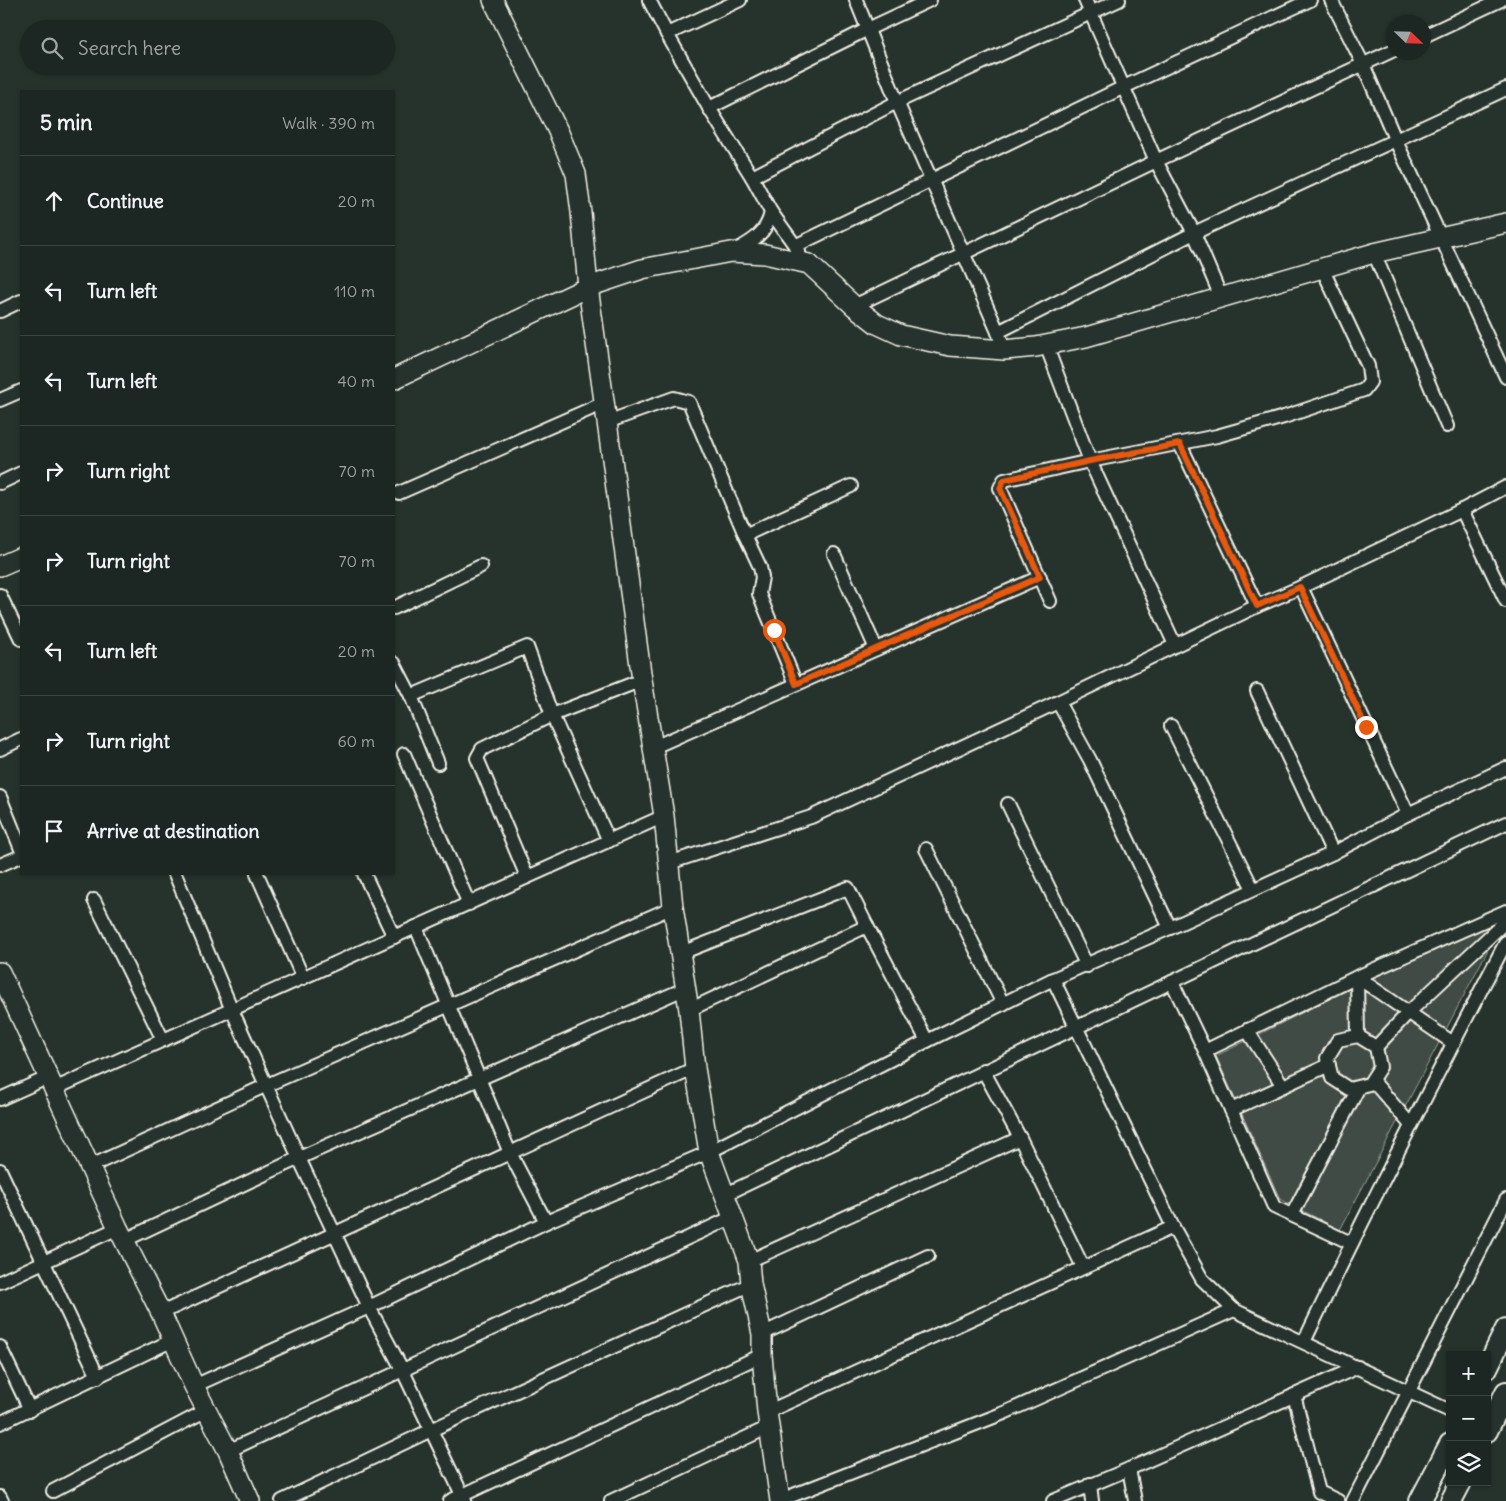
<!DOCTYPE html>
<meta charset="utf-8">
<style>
:root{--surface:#1c2622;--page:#252e2a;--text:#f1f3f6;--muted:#a0a5a5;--line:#3a4340}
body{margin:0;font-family:Delius,sans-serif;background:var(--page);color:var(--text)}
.controls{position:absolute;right:15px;bottom:15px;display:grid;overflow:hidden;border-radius:0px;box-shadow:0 1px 4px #0004}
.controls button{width:45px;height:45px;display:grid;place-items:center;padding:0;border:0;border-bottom:1px solid var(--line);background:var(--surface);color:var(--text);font:25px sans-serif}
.compass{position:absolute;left:1386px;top:15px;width:45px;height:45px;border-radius:50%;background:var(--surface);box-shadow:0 1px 4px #0004;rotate:113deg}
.stop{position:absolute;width:15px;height:15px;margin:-11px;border:4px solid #ea580c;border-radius:50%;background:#fff}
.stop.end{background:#ea580c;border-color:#fff;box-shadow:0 1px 5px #0008}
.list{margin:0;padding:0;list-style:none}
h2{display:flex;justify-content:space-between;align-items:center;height:65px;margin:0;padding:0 20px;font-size:21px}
h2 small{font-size:16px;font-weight:400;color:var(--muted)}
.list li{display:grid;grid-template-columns:32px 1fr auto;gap:15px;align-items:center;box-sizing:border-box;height:90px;padding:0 20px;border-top:1px solid var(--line)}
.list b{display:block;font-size:19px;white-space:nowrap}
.list em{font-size:16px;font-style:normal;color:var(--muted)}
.icon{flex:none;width:28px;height:28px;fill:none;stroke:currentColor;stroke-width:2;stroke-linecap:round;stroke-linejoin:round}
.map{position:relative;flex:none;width:1506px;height:1501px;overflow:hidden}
.search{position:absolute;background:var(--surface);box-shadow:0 1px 4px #0004;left:20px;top:20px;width:375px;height:55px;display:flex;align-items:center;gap:12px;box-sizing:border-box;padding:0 18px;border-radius:28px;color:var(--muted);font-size:19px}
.panel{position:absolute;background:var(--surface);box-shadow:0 1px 4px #0004;left:20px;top:90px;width:375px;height:785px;border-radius:0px}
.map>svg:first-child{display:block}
.green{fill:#414b45;stroke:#9a9e96}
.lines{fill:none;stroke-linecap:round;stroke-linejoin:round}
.street-casing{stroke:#f4f1e8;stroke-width:16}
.secondary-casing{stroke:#f4f1e8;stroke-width:22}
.primary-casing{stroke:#f4f1e8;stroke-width:24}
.street{stroke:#26332d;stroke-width:12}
.secondary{stroke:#26332d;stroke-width:19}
.primary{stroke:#26332d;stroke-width:20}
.route{stroke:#ea580c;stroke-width:6}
</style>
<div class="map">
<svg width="1506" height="1501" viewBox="0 0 1506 1501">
<rect width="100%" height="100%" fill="#26332d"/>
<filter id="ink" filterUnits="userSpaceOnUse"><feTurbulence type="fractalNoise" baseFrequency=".02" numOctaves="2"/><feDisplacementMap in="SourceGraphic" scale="10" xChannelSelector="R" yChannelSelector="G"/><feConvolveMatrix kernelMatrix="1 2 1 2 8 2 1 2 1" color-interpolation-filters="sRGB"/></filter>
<g filter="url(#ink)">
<path class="green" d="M 1493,917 L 1500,927 L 1340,1230 L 1280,1199 L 1216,1056 Z"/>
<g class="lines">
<defs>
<g id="street">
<path d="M 649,0 L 667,34 L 709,108 L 752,177 L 771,212 L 799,251"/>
<path d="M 856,0 L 897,102 L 998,332"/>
<path d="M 1085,0 L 1156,161 L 1194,233 L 1221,297"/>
<path d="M 1331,0 L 1363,64 L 1395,139 L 1506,377"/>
<path d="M 667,34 L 740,0"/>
<path d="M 1424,36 L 1501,0"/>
<path d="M 709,108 L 868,29 L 930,0"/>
<path d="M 752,177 L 897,102 L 1119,0"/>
<path d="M 795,246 L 1124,87 L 1310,0"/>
<path d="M 733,252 C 751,242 767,234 771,212"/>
<path d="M 1374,253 L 1447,426"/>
<path d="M 854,306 L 1156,161 L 1394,50"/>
<path d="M 0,311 L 21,301"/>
<path d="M 1046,345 L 1090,461 L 1175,645"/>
<path d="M 1004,350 L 998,332 L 1194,233 L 1506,89"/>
<path d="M 0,400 L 21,391"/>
<path d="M 607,422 L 674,398 L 689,402 L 745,535 L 760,567 L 762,577 L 759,594 L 796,684"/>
<path d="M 1180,444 L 1257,606"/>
<path d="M 0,483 L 21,473"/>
<path d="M 399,493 L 604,403"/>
<path d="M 1462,510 L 1506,601"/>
<path d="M 745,535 L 851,486"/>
<path d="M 834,554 L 876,649"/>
<path d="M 1301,587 L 1408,814"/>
<path d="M 0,595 L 21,639"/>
<path d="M 1050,601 L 1000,488 L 1004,480 L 1090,461 L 1217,436 L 1284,417 L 1364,390 L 1370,382 L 1368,366 L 1322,268"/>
<path d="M 394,608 L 481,566"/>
<path d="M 394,663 L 411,696 L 527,647 L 552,715 L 609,841"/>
<path d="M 1257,691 L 1333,853"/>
<path d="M 411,696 L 438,763"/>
<path d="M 1058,702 L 1090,760 L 1170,928"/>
<path d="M 1171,726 L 1253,889"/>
<path d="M 654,747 L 1040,577"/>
<path d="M 0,749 L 21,739"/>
<path d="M 404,754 L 469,904"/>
<path d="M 0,797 L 21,849"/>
<path d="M 1008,804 L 1087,966"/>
<path d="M 926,849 L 1003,1004"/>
<path d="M 669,863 L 811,817 L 1058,702 L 1257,606 L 1301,587 L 1462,510 L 1506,487"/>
<path d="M 0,865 L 21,856"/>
<path d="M 175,874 L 232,1010 L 299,1158 L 369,1307 L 402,1369 L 465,1501"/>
<path d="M 257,874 L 303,978"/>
<path d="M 364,874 L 394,937"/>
<path d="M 527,877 L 477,758 L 482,749 L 552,715 L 642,680"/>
<path d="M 94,900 L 163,1040"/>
<path d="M 416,927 L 510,1153 L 546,1222"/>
<path d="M 681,953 L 848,888 L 867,926"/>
<path d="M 1053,979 L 1173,1227 L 1202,1279 L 1234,1310 L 1450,1411"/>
<path d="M 1172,982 L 1205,1051 L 1274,1207 L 1351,1243"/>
<path d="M 689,1010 L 867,926 L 927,1041"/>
<path d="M 1247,1030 L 1283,1086"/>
<path d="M 1358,1036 L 1357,977 L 1453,1043"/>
<path d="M 1358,1036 L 1376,1047 L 1380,1067 L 1369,1084 L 1349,1089 L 1332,1078 L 1327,1058 L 1338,1040 Z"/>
<path d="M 1376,1047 L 1409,1012 L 1506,921"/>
<path d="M 1205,1051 L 1357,977 L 1506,911"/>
<path d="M 983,1070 L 1020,1138 L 1083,1267"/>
<path d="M 1372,1080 L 1410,1124"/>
<path d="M 54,1089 L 664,816"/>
<path d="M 0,1099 L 49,1077"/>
<path d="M 1231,1110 L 1329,1065"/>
<path d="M 89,1167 L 267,1085 L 673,907"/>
<path d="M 0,1170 L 98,1377"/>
<path d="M 724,1195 L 1506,823"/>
<path d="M 1292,1215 L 1359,1087"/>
<path d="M 125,1240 L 299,1158 L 684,989"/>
<path d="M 749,1261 L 1020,1138"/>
<path d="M 0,1282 L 118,1228"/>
<path d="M 161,1313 L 695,1068"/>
<path d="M 762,1334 L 928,1256"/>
<path d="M 1304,1342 C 1368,1207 1437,1074 1506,942"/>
<path d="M 0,1347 L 30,1410"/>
<path d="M 194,1386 L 369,1307 L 546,1222 L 709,1152 L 927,1041 L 1053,979 L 1170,928 L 1333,853 L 1408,814 L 1506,768"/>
<path d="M 1294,1395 L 1319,1492 L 1338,1501"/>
<path d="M 767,1412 L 1173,1227"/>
<path d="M 0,1423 L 173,1340"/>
<path d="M 228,1451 L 733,1217"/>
<path d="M 1129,1469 L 1135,1501"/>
<path d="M 1090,1484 L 1092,1501"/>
<path d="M 53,1491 L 207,1410"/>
<path d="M 0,1497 L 2,1501"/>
<path d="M 282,1501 L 431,1430 L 751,1284"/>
<path d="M 450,1501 L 762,1355"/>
<path d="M 611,1501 L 769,1427"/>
<path d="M 778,1501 L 1004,1413 L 1234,1310"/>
<path d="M 1053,1501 L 1129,1469 L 1358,1367"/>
<path d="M 1353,1501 L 1506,1200"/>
</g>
<g id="secondary">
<path d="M 493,0 L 559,133 L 576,174 L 581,212 L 588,287 L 607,422 L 642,680 L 664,816 L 673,907 L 689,1010 L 695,1068 L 709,1152 L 749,1261 L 751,1284 L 762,1334 L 762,1355 L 767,1412 L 780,1501"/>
<path d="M 394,379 L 588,287 L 642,269 L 731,252 L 765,254 L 809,264 L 854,306 L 877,324 L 901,335 L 950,346 L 1004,350 L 1036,347 L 1086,337 L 1374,253 L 1506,223"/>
<path d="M 0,566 L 21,557"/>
<path d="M 0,972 L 118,1228 L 161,1313 L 194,1386 L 228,1451 L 250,1501"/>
</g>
<g id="primary">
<path d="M 1487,1368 L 1506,1329"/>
<path d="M 1487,1431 L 1506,1392"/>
<path d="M 1420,1501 L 1450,1444"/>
<path d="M 1451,1501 L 1461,1482"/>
</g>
</defs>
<use href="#street" class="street-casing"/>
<use href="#secondary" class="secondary-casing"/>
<use href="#primary" class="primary-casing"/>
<use href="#street" class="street"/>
<use href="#secondary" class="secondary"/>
<use href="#primary" class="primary"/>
</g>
</g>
<g class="lines" filter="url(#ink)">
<path class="route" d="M 774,630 L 796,684 L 1040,577 L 1000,488 L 1004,480 L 1090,461 L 1180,444 L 1257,606 L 1300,587 L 1366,727"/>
</g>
</svg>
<div class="controls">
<button>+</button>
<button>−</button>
<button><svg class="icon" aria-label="layers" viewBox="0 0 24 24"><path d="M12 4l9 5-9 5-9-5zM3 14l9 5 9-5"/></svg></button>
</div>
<svg class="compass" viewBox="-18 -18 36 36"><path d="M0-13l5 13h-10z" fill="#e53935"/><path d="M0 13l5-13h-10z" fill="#a0a5a5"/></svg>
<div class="stop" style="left:774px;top:630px"></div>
<div class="stop end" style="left:1366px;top:727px"></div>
<div class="search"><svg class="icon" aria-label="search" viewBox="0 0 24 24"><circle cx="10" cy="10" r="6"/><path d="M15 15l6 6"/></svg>Search here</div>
<section class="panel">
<h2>5 min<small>Walk · 390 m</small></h2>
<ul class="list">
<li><svg class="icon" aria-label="ahead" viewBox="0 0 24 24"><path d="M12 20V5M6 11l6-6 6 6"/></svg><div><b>Continue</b></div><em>20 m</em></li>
<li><svg class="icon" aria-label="left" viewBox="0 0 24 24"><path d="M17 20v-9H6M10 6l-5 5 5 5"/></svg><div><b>Turn left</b></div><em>110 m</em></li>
<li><svg class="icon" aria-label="left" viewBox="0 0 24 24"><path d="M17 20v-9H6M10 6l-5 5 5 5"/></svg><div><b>Turn left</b></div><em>40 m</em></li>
<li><svg class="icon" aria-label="right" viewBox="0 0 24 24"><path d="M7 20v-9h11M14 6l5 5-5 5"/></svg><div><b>Turn right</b></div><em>70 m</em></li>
<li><svg class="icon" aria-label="right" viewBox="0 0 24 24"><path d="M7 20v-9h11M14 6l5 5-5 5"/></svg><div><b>Turn right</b></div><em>70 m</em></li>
<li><svg class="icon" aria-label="left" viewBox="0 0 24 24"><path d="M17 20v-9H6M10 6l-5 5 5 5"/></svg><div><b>Turn left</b></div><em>20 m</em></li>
<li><svg class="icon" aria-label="right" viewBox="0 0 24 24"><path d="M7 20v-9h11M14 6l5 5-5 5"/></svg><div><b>Turn right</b></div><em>60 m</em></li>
<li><svg class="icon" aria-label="arrive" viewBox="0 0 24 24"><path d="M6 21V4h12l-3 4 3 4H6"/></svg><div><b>Arrive at destination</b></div></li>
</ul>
</section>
</div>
